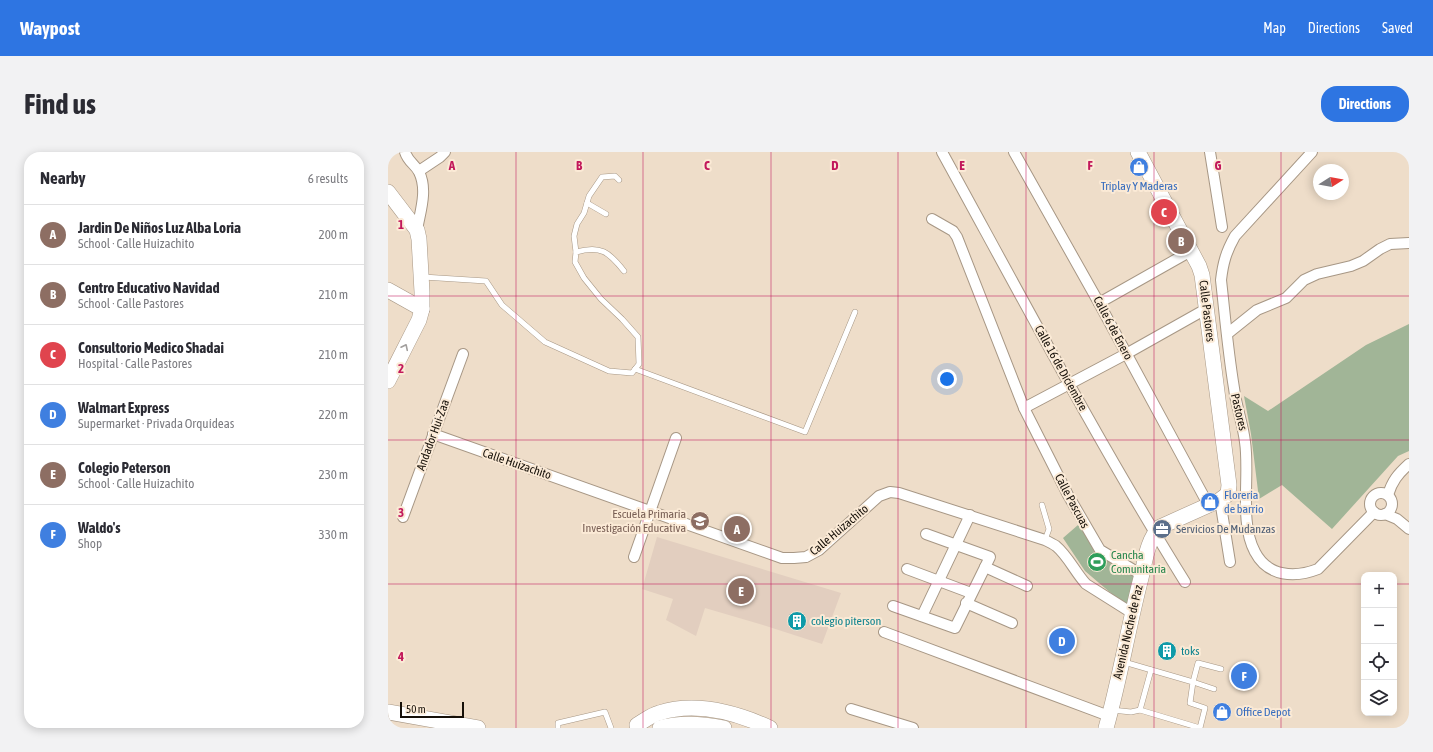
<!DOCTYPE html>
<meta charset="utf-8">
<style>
:root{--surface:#fff;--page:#f2f2f3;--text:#2b2b33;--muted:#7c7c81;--line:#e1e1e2;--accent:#2e75e2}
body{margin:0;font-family:"Asap Condensed",sans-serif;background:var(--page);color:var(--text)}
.controls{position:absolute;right:12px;bottom:12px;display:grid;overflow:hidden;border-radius:8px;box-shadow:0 2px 10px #0003}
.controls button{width:36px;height:36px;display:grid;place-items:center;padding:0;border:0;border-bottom:1px solid var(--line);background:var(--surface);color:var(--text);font:20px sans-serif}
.compass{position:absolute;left:925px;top:12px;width:36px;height:36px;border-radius:50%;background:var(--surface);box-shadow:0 2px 10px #0003;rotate:79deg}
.scale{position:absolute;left:12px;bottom:10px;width:64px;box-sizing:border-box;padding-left:4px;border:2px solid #161009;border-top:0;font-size:11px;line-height:14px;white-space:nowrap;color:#161009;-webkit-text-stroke:3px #fbead6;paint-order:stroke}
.you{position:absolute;left:559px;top:227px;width:14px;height:14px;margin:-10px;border:3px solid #fff;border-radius:50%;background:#1a73e8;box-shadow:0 0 0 6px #1a73e833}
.badge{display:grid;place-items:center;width:26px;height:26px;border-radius:50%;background:var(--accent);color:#fff;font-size:13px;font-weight:700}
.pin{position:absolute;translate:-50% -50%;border:2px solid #fff;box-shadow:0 1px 4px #0006}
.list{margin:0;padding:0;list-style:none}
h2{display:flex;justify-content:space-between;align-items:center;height:52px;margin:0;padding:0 16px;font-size:17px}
h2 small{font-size:13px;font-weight:400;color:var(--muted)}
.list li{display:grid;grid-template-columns:26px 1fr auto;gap:12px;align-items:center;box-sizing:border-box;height:60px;padding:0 16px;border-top:1px solid var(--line)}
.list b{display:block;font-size:15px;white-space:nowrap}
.list p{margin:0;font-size:13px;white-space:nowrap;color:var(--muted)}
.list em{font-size:13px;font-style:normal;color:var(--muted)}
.icon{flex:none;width:22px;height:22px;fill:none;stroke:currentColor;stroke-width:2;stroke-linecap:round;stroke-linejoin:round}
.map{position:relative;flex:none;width:1021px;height:576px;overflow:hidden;border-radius:16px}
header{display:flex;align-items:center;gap:24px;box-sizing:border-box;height:56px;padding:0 20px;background:var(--accent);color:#fff}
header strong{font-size:19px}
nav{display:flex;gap:22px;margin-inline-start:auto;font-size:14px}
.intro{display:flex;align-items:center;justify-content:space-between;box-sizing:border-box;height:96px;padding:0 24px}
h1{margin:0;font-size:28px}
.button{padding:10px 18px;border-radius:16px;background:var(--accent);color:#fff;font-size:14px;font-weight:700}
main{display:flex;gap:24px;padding:0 24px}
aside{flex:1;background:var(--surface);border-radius:16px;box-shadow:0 2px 10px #0003}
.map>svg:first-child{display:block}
.education{fill:#e2cebf}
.green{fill:#a1b597}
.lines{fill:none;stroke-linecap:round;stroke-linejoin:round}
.lane-casing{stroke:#a79785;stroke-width:6}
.street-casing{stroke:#a79785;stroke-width:12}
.secondary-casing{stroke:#a79785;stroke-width:16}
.lane{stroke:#fff;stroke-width:5}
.street{stroke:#fff;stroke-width:10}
.secondary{stroke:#fff;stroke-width:15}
.oneway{stroke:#a29f9d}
.grid{fill:none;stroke:#c2185b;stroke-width:1;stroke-opacity:0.55}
.labels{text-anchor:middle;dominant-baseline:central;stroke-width:4;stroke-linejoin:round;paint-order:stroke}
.shop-label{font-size:12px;fill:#366cbe;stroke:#fbead6;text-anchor:start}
.street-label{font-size:12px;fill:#161009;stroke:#fbead6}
.education-label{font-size:12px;fill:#785e54;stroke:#fbead6;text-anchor:end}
.service-label{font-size:12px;fill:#4e5e75;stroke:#fbead6;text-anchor:start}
.leisure-label{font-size:12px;fill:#27864d;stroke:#fbead6;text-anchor:start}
.culture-label{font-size:12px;fill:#0d838f;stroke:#fbead6;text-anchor:start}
.grid-label{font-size:13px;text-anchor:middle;font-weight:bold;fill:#c2185b;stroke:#fbead6;stroke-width:4;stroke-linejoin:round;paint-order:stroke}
</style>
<header>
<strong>Waypost</strong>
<nav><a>Map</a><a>Directions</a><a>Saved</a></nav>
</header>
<div class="intro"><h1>Find us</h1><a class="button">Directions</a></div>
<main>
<aside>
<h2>Nearby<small>6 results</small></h2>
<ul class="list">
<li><span class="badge" style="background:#8d6e63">A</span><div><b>Jardin De Niños Luz Alba Loria</b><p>School · Calle Huizachito</p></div><em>200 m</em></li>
<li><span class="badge" style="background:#8d6e63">B</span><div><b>Centro Educativo Navidad</b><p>School · Calle Pastores</p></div><em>210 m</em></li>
<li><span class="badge" style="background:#e0444e">C</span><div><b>Consultorio Medico Shadai</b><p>Hospital · Calle Pastores</p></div><em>210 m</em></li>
<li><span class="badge" style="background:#3f7fe0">D</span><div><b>Walmart Express</b><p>Supermarket · Privada Orquídeas</p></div><em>220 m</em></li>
<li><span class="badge" style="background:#8d6e63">E</span><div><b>Colegio Peterson</b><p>School · Calle Huizachito</p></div><em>230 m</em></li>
<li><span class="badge" style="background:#3f7fe0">F</span><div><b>Waldo's</b><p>Shop</p></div><em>330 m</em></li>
</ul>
</aside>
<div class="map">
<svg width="1021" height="576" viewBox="0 0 1021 576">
<rect width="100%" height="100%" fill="#eeddc9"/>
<path class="education" d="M 269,385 L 453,441 L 434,492 L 375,473 L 317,456 L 308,484 L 278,468 L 285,447 L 254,437 Z"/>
<g class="green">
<path d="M 1021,172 L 1021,299 L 1010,304 L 944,377 L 894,333 L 871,347 L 863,282 L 856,244 L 880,259 L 978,193 Z"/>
<path d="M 690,373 L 711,401 L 748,422 L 738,454 L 697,419 L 675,386 Z"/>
</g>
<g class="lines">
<defs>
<g id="lane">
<path d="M 199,51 L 218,62"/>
<path d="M 188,100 L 186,84 L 189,72 L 196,61 L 201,44 L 214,25 L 227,24 L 231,28"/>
<path d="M 35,125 L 98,129 L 114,153 L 157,190 L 221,219 L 244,221 L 251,212 L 250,185 L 234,167 L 213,147 L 196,126 L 187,110 L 188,100 C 213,93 221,100 236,119"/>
<path d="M 247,217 L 417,280 L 467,160"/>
<path d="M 654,353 L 661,377 L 657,388"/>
<path d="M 826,537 L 805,530 L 810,511 L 833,517"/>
<path d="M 724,558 L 743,560 L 752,558 L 812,576 L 817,556 L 802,551 L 805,530 L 736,510"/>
<path d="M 752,558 L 763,518"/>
<path d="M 170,576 L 170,571 L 217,560 L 223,576"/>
</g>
<g id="street">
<path d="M 17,0 C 20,10 27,12 31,20 C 40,38 32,60 29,78"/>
<path d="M 554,0 C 633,144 710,290 797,430"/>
<path d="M 626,0 L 711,151 L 821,354"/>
<path d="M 822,0 L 834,75"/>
<path d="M 924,0 L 847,84 C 838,100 835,111 833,128 C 837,164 840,200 846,236 C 848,254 855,272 857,290 C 862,323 851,371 867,400 C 880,425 907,426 930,417 L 986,360"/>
<path d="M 31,19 L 52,5 L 57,0"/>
<path d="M 544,67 L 565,79 L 569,85 L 636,256 L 680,343 L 712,398 L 754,423"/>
<path d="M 711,151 L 803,99"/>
<path d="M 839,182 L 869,158 L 898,146 L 916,128 L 929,122 L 963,114 L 975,109 L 992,97 L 1002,92 L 1021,91"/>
<path d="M 636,256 L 738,202 L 818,157"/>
<path d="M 45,282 L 394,406 L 406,406 L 418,405 L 431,398 L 491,344 L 502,340 L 511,341 L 657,388 C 661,390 665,392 668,394 C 680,404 687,420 698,432 L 744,461"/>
<circle cx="993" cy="352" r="11"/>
<path d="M 1000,343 C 1004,329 1010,322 1021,312"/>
<path d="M 832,348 L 842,410"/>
<path d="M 997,362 L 1009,367 L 1021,377"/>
<path d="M 15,365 L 75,202"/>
<path d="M 246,405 L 288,286"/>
<path d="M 597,415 L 639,434"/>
<path d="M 519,417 L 583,441"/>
<path d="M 578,451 L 624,471"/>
<path d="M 505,454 L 567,476 L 602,405 L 538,382"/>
<path d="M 534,464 L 582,363"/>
<path d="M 496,480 L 721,564"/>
<path d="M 463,557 L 525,576"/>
</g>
<g id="secondary">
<path d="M 0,40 L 29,78 L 31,87 L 34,140 L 34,157 L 31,168 L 0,229"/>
<path d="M 0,138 L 34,157"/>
<path d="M 0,560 L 90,576"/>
<path d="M 249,573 C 256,569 263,563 271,561 C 308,549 347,560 382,576"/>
<path d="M 272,576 C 292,570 316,572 336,576"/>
<path d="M 718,576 C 732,527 740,476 753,426 C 757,410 759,388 772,375 L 832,348 L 840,342 L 841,333 L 814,123 L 811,114 L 750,0"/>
</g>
</defs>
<use href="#lane" class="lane-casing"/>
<use href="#street" class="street-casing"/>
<use href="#secondary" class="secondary-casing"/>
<use href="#lane" class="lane"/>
<use href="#street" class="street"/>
<use href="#secondary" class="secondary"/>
</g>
<defs><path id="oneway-chevron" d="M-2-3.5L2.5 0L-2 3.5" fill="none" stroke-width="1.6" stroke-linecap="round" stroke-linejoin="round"/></defs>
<use class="oneway" href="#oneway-chevron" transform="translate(17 195) rotate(-64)"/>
<path class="grid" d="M 128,0 L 128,576M 255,0 L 255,576M 383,0 L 383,576M 510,0 L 510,576M 638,0 L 638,576M 766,0 L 766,576M 893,0 L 893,576M 0,144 L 1021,144M 0,288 L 1021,288M 0,432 L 976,432M 1006,432 L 1021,432"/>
<defs>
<symbol id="shop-disc" viewBox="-11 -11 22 22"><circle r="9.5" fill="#3f7fe0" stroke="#fbead6"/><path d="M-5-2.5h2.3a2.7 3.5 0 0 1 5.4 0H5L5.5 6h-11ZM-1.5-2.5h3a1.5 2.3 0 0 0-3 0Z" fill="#fff"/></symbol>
<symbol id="school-disc" viewBox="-11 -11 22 22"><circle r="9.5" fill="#8d6e63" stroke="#fbead6"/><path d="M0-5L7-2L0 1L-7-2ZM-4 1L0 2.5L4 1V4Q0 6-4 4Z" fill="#fff"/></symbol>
<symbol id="office-disc" viewBox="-11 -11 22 22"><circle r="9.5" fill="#5c6f8a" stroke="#fbead6"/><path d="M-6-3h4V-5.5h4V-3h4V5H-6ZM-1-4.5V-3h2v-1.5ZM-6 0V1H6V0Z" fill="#fff"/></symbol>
<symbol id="stadium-disc" viewBox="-11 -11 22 22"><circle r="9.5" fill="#2e9e5b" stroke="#fbead6"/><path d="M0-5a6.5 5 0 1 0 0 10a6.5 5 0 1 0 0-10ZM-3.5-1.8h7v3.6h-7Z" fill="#fff"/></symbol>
<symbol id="building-disc" viewBox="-11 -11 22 22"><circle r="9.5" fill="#0f9aa8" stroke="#fbead6"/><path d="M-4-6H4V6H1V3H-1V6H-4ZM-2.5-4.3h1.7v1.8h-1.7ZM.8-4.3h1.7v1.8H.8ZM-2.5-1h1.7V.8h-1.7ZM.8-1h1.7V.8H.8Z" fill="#fff"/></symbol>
</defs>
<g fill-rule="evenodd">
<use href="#shop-disc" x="740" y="4" width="22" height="22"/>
<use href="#shop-disc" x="811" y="339" width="22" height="22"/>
<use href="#school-disc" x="301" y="358" width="22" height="22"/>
<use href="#office-disc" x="763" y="366" width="22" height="22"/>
<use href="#stadium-disc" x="698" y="399" width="22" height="22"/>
<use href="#building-disc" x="398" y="458" width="22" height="22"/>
<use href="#building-disc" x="768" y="488" width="22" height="22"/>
<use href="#shop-disc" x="823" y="549" width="22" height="22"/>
</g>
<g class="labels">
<g class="shop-label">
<text x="751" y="34" text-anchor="middle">Triplay Y Maderas</text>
<text x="836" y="343">Florería<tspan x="836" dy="14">de barrio</tspan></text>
<text x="848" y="560">Office Depot</text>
</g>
<g class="street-label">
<text transform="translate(819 159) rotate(83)">Calle Pastores</text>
<text transform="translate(725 176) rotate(62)">Calle 6 de Enero</text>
<text transform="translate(673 216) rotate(61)">Calle 16 de Diciembre</text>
<text transform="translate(851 260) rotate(77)">Pastores</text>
<text transform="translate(45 283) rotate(-70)">Andador Hui-Zaa</text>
<text transform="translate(129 312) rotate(19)">Calle Huizachito</text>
<text transform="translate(684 349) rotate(62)">Calle Pascuas</text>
<text transform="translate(451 378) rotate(-40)">Calle Huizachito</text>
<text transform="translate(740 480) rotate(-77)">Avenida Noche de Paz</text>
</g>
<g class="education-label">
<text x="298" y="362">Escuela Primaria<tspan x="298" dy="14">Investigación Educativa</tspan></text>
</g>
<g class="service-label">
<text x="788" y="377">Servicios De Mudanzas</text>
</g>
<g class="leisure-label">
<text x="723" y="403">Cancha<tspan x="723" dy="14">Comunitaria</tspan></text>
</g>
<g class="culture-label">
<text x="423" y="469">colegio piterson</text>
<text x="793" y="499">toks</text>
</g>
</g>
<g class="grid-label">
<text x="64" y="18">A</text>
<text x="191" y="18">B</text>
<text x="319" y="18">C</text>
<text x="447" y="18">D</text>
<text x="574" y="18">E</text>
<text x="702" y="18">F</text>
<text x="830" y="18">G</text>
<text x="13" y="77">1</text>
<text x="13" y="221">2</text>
<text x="13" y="365">3</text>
<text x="13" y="509">4</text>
</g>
</svg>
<div class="controls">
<button>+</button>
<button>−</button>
<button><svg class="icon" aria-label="locate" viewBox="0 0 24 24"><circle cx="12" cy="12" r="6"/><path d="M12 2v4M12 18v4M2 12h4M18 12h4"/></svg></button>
<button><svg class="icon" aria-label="layers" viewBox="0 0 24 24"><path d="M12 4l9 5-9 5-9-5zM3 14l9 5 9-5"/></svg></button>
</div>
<svg class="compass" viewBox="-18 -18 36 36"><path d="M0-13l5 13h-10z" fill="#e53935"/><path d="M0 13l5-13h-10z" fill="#7c7c81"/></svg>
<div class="scale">50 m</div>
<div class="you"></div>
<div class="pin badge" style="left:349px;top:377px;background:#8d6e63">A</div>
<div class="pin badge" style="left:793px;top:89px;background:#8d6e63">B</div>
<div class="pin badge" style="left:776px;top:60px;background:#e0444e">C</div>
<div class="pin badge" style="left:674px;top:489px;background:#3f7fe0">D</div>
<div class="pin badge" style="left:353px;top:439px;background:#8d6e63">E</div>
<div class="pin badge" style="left:856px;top:524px;background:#3f7fe0">F</div>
</div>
</main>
